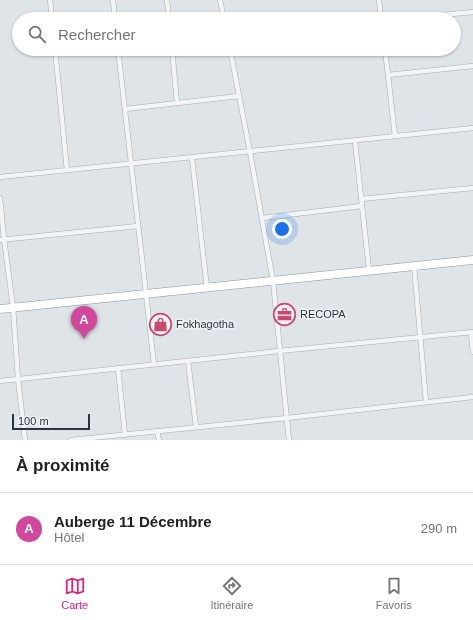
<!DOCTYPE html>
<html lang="fr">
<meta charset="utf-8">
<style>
:root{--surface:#fff;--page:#f6f6f6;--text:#202124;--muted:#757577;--line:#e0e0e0;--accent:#db2777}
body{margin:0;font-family:Helvetica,sans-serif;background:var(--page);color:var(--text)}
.scale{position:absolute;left:12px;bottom:10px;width:78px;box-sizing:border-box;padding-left:4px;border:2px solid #29343e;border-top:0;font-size:11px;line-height:14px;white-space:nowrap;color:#29343e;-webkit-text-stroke:3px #eef2f5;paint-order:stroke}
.you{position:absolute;left:282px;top:229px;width:14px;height:14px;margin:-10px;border:3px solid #fff;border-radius:50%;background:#1a73e8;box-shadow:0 0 0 6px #1a73e833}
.badge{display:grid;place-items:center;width:26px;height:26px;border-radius:50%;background:var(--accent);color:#fff;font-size:13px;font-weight:700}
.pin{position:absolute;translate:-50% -33px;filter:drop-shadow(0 1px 2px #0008)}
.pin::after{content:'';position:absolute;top:21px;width:14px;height:12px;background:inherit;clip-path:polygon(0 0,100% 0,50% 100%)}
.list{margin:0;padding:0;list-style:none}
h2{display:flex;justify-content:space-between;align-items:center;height:52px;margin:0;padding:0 16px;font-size:17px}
h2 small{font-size:13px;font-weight:400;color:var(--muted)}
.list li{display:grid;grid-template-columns:26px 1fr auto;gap:12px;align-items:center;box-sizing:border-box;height:72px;padding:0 16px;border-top:1px solid var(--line)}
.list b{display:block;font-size:15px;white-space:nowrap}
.list p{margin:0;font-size:13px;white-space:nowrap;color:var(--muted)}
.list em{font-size:13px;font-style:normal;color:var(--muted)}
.icon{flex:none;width:22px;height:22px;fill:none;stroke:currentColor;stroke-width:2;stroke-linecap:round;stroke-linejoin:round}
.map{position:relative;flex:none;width:473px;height:440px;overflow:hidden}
.search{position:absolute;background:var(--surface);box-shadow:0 1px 3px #0004;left:12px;right:12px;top:12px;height:44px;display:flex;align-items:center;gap:10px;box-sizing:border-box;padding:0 14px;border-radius:22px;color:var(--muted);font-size:15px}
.sheet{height:124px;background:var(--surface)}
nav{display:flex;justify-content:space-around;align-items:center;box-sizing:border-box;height:56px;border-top:1px solid var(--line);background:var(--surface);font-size:11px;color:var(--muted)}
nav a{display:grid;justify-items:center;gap:2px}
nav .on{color:var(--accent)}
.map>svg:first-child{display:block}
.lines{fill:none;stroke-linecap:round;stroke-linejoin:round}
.street-casing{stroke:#a5acb2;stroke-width:5.5}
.highway-casing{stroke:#87939d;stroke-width:9}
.street{stroke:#f2f4f6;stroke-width:4.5}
.highway{stroke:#fff;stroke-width:8}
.labels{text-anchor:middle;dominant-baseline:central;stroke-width:3;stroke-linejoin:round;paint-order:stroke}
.poi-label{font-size:11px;fill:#29343e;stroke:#eef2f5;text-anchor:start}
</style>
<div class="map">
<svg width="473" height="440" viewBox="0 0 473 440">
<rect width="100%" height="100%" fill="#dfe4e8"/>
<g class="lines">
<defs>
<g id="street">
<path d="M 50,0 L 52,19"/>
<path d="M 113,0 L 115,19"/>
<path d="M 167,0 L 169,19"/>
<path d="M 220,0 L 224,19"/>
<path d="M 379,0 L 381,19"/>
<path d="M 399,19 L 473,12"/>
<path d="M 55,49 L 67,170"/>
<path d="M 118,49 L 154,364"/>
<path d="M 172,49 L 177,103"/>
<path d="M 230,49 L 250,152 L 273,281 L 289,440"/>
<path d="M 385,49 L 395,136"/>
<path d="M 388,75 L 473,66"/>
<path d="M 125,109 L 239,96"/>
<path d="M 355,141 L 369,270"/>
<path d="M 192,158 L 207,288"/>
<path d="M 0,177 L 473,128"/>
<path d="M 0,198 L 4,239 L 13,307 L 18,379 L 25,440"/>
<path d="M 361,199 L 473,188"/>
<path d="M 262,218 L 362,206"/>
<path d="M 0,240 L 138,226"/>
<path d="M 414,265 L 426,402"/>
<path d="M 471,333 L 473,352"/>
<path d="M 188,361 L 196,427"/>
<path d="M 118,368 L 125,435"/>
<path d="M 0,381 L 279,351 L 473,332"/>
<path d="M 157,431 L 159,440"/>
<path d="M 71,440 L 287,418 L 473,397"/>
</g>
<path id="highway" d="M 0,309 L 473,260"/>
</defs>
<use href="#street" class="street-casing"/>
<use href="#highway" class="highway-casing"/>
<use href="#street" class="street"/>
<use href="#highway" class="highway"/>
</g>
<defs>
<symbol id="office-ring" viewBox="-11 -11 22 22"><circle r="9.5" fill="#eef2f5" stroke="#c74a6f" stroke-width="1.5"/><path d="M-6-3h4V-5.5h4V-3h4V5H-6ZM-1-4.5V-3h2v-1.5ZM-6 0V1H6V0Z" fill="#c74a6f"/></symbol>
<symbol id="shop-ring" viewBox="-11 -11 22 22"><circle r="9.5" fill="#eef2f5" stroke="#c74a6f" stroke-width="1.5"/><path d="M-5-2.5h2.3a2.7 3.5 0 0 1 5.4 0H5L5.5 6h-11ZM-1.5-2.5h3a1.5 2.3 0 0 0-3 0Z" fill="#c74a6f"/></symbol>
</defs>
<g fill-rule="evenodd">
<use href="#office-ring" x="272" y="302" width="25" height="25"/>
<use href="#shop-ring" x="148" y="312" width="25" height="25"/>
</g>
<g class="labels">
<g class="poi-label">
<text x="300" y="314">RECOPA</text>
<text x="176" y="324">Fokhagotha</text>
</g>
</g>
</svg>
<div class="scale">100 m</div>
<div class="you"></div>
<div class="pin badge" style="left:84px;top:339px;background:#d1479c">A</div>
<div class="search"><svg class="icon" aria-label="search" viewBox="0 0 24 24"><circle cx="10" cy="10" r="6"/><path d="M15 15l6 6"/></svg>Rechercher</div>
</div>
<section class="sheet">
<h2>À proximité<small></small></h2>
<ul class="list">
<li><span class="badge" style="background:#d1479c">A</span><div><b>Auberge 11 Décembre</b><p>Hôtel</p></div><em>290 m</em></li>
</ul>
</section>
<nav>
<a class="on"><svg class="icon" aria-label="map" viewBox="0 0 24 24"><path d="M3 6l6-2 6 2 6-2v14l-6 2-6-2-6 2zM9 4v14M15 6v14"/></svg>Carte</a>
<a><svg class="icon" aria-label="directions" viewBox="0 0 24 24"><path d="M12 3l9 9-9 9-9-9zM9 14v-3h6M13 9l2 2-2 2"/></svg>Itinéraire</a>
<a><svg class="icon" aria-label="saved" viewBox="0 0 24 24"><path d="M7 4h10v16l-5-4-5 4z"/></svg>Favoris</a>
</nav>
